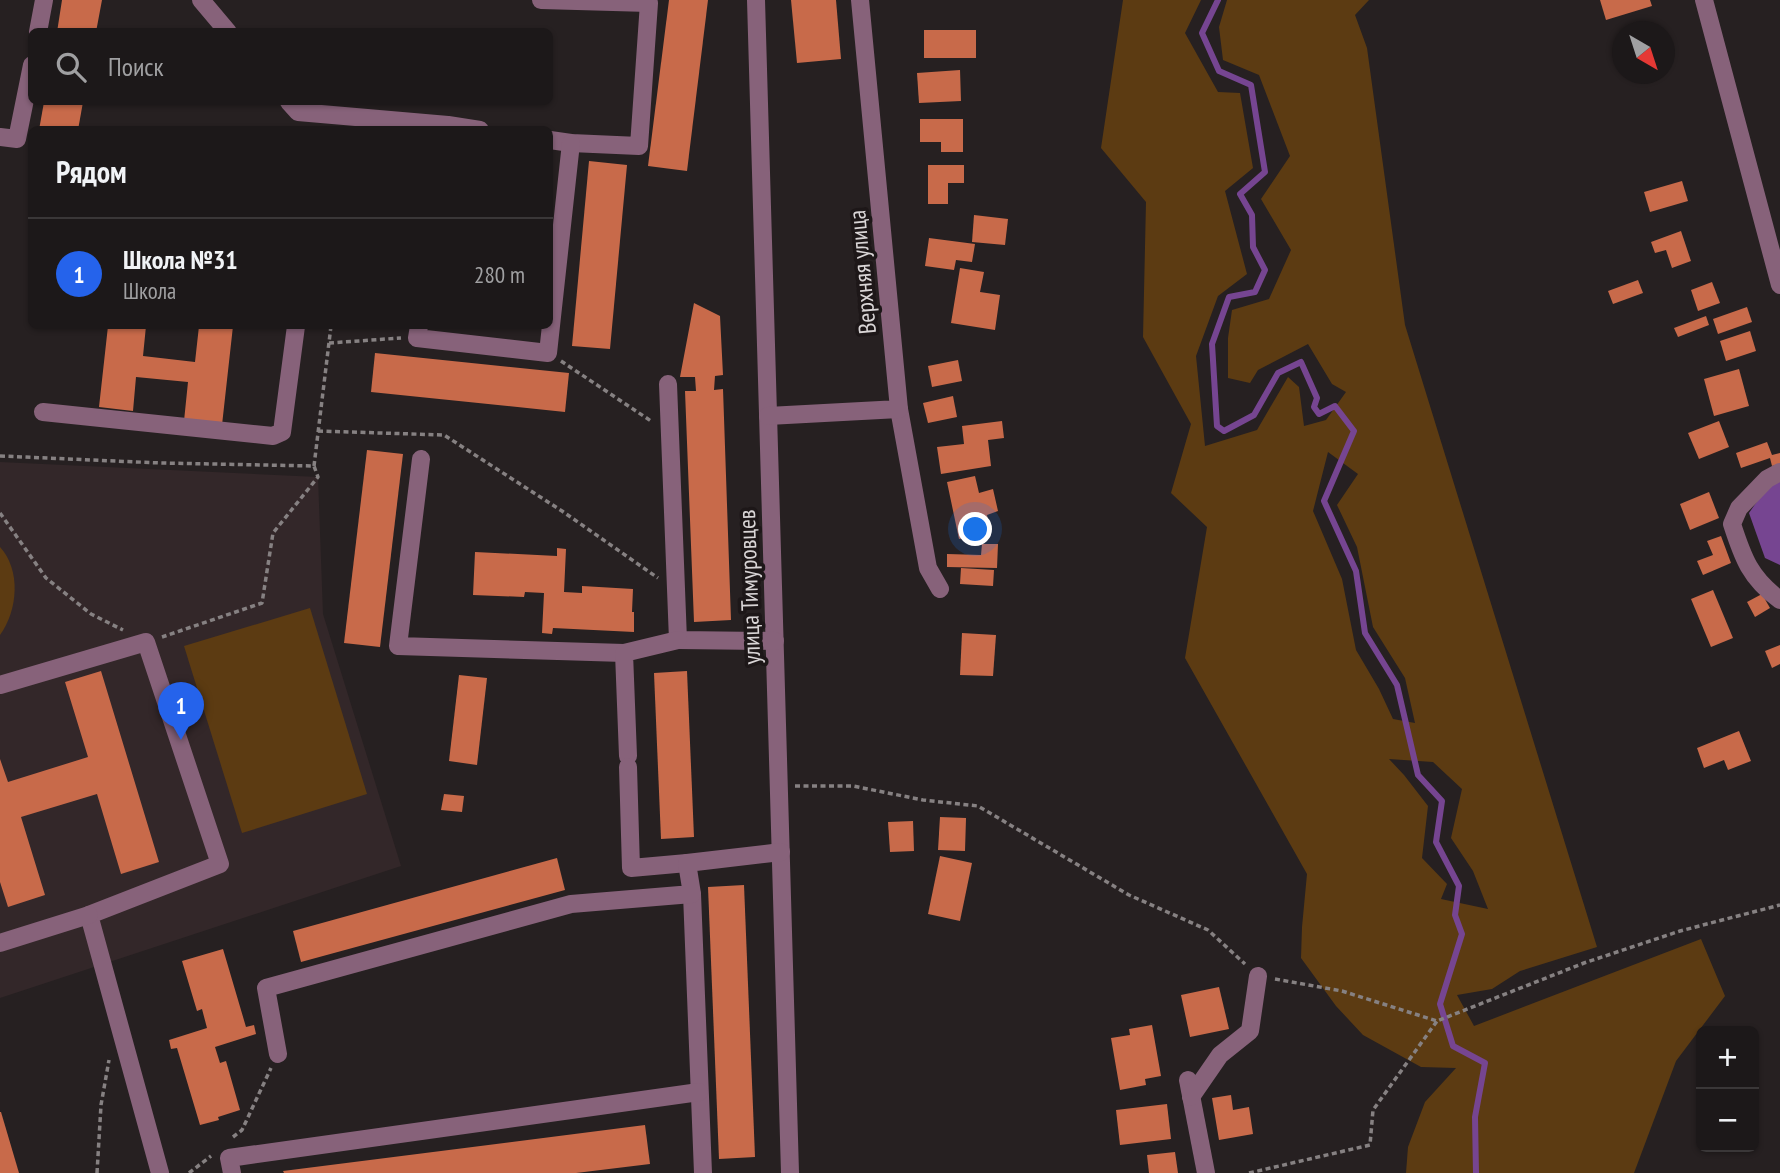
<!DOCTYPE html>
<html lang="ru">
<meta charset="utf-8">
<style>
:root{--surface:#1c1819;--page:#252122;--text:#f1f3f6;--muted:#a0a0a2;--line:#3a3738;--accent:#2563eb}
body{margin:0;font-family:"PT Sans Narrow",sans-serif;background:var(--page);color:var(--text)}
.controls{position:absolute;right:21px;bottom:21px;display:grid;overflow:hidden;border-radius:10px;box-shadow:0 2px 5px #0004}
.controls button{width:63px;height:63px;display:grid;place-items:center;padding:0;border:0;border-bottom:2px solid var(--line);background:var(--surface);color:var(--text);font:35px sans-serif}
.compass{position:absolute;left:1612px;top:21px;width:63px;height:63px;border-radius:50%;background:var(--surface);box-shadow:0 2px 5px #0004;rotate:141deg}
.you{position:absolute;left:976px;top:530px;width:24px;height:24px;margin:-18px;border:5px solid #fff;border-radius:50%;background:#1a73e8;box-shadow:0 0 0 10px #1a73e833}
.badge{display:grid;place-items:center;width:46px;height:46px;border-radius:50%;background:var(--accent);color:#fff;font-size:23px;font-weight:700}
.pin{position:absolute;translate:-50% -58px;filter:drop-shadow(0 2px 4px #0008)}
.pin::after{content:'';position:absolute;top:37px;width:24px;height:21px;background:inherit;clip-path:polygon(0 0,100% 0,50% 100%)}
.list{margin:0;padding:0;list-style:none}
h2{display:flex;justify-content:space-between;align-items:center;height:91px;margin:0;padding:0 28px;font-size:30px}
h2 small{font-size:23px;font-weight:400;color:var(--muted)}
.list li{display:grid;grid-template-columns:46px 1fr auto;gap:21px;align-items:center;box-sizing:border-box;height:112px;padding:0 28px;border-top:2px solid var(--line)}
.list b{display:block;font-size:26px;white-space:nowrap}
.list p{margin:0;font-size:23px;white-space:nowrap;color:var(--muted)}
.list em{font-size:23px;font-style:normal;color:var(--muted)}
.icon{flex:none;width:38px;height:38px;fill:none;stroke:currentColor;stroke-width:2;stroke-linecap:round;stroke-linejoin:round}
.map{position:relative;flex:none;width:1780px;height:1173px;overflow:hidden}
.search{position:absolute;background:var(--surface);box-shadow:0 2px 5px #0004;left:28px;top:28px;width:525px;height:77px;display:flex;align-items:center;gap:18px;box-sizing:border-box;padding:0 24px;border-radius:10px;color:var(--muted);font-size:26px}
.panel{position:absolute;background:var(--surface);box-shadow:0 2px 5px #0004;left:28px;top:126px;width:525px;height:203px;border-radius:10px}
.map>svg:first-child{display:block}
.built{fill:#332729}
.green{fill:#5c3b12;fill-rule:evenodd}
.water{fill:#764591}
.lines{fill:none;stroke-linecap:round;stroke-linejoin:round}
.stream{stroke:#764591;stroke-width:6}
.building{fill:#c86a4a}
.path{stroke:#868182;stroke-width:3.5;stroke-dasharray:5 3.5;stroke-linecap:butt}
.minor{stroke:#87627a;stroke-width:18}
.labels{text-anchor:middle;dominant-baseline:central;stroke-width:7;stroke-linejoin:round;paint-order:stroke}
.street-label{font-size:24px;fill:#d9d5d6;stroke:#1d1718}
</style>
<div class="map">
<svg width="1780" height="1173" viewBox="0 0 1780 1173">
<rect width="100%" height="100%" fill="#262021"/>
<path class="built" d="M 0,462 L 318,477 L 323,614 L 401,866 L 0,998 Z"/>
<g class="green">
<path d="M 1123,0 L 1201,0 L 1185,33 L 1218,92 L 1240,93 L 1253,168 L 1225,191 L 1247,274 L 1218,296 L 1196,356 L 1205,446 L 1257,430 L 1288,377 L 1299,387 L 1304,426 L 1326,420 L 1346,392 L 1332,384 L 1308,344 L 1258,370 L 1250,383 L 1228,378 L 1228,338 L 1232,310 L 1269,299 L 1291,250 L 1261,199 L 1290,156 L 1259,75 L 1223,60 L 1219,27 L 1227,0 L 1369,0 L 1355,15 L 1367,48 L 1405,325 L 1597,947 L 1520,971 L 1492,989 L 1457,995 L 1474,1026 L 1701,939 L 1725,996 L 1676,1061 L 1634,1173 L 1406,1173 L 1408,1147 L 1425,1102 L 1456,1068 L 1421,1067 L 1363,1035 L 1336,1006 L 1301,958 L 1302,927 L 1307,874 L 1185,658 L 1207,527 L 1171,493 L 1191,424 L 1143,337 L 1146,202 L 1101,148 ZM 1328,452 L 1358,474 L 1337,505 L 1357,547 L 1373,627 L 1405,678 L 1415,723 L 1393,719 L 1379,689 L 1356,650 L 1342,579 L 1313,511 ZM 1389,759 L 1433,762 L 1462,789 L 1451,838 L 1473,871 L 1488,909 L 1441,899 L 1447,884 L 1422,858 L 1428,806 L 1404,775 Z"/>
<path d="M 0,547 C 21,570 18,610 0,635 Z"/>
<path d="M 310,608 L 367,794 L 242,833 L 184,646 Z"/>
</g>
<path class="water" d="M 1776,474 L 1780,474 L 1780,565 L 1765,558 L 1749,513 Z"/>
<g class="lines">
<path class="stream" d="M 1218,0 L 1202,33 L 1219,71 L 1251,85 L 1265,172 L 1240,194 L 1252,215 L 1253,247 L 1265,270 L 1255,292 L 1229,297 L 1212,344 L 1217,426 L 1224,431 L 1254,415 L 1278,373 L 1301,362 L 1317,398 L 1314,407 L 1319,414 L 1335,406 L 1354,431 L 1324,501 L 1356,571 L 1365,633 L 1397,685 L 1418,775 L 1442,801 L 1436,842 L 1459,886 L 1455,915 L 1462,934 L 1440,1004 L 1453,1046 L 1485,1063 L 1475,1117 L 1476,1173"/>
</g>
<g class="building">
<path d="M 62,0 L 102,0 L 96,32 L 57,32 Z"/>
<path d="M 669,0 L 708,0 L 687,171 L 648,166 Z"/>
<path d="M 791,0 L 836,0 L 841,59 L 797,63 Z"/>
<path d="M 1600,0 L 1650,0 L 1652,6 L 1606,20 Z"/>
<rect x="924" y="30" width="52" height="28"/>
<path d="M 960,70 L 961,101 L 919,103 L 917,73 Z"/>
<path d="M 44,102 L 83,102 L 78,130 L 39,130 Z"/>
<path d="M 920,119 L 963,119 L 963,152 L 941,152 L 941,142 L 920,142 Z"/>
<path d="M 589,161 L 627,165 L 610,349 L 572,346 Z"/>
<path d="M 928,165 L 964,165 L 964,183 L 948,183 L 948,204 L 928,204 Z"/>
<path d="M 1682,181 L 1688,201 L 1650,212 L 1644,192 Z"/>
<path d="M 974,215 L 1008,219 L 1005,245 L 972,242 Z"/>
<path d="M 1681,231 L 1691,261 L 1672,268 L 1666,250 L 1655,253 L 1651,242 Z"/>
<path d="M 929,238 L 975,244 L 972,262 L 956,260 L 954,270 L 925,266 Z"/>
<path d="M 960,268 L 984,272 L 980,292 L 1000,295 L 995,330 L 951,323 Z"/>
<path d="M 1638,280 L 1643,293 L 1613,304 L 1608,291 Z"/>
<path d="M 1712,282 L 1720,303 L 1698,311 L 1691,290 Z"/>
<path d="M 694,303 L 720,316 L 723,375 L 715,376 L 714,390 L 723,389 L 731,620 L 694,622 L 685,391 L 696,391 L 695,377 L 680,377 Z"/>
<path d="M 1747,307 L 1752,322 L 1718,334 L 1713,319 Z"/>
<path d="M 1706,316 L 1709,325 L 1678,337 L 1674,328 Z"/>
<path d="M 108,326 L 146,326 L 143,356 L 195,362 L 199,326 L 233,326 L 222,425 L 184,421 L 188,382 L 136,377 L 133,411 L 99,407 Z"/>
<path d="M 1750,331 L 1756,351 L 1726,361 L 1720,341 Z"/>
<path d="M 375,353 L 569,373 L 565,412 L 371,392 Z"/>
<path d="M 958,360 L 962,381 L 932,387 L 928,366 Z"/>
<path d="M 1739,369 L 1749,406 L 1714,416 L 1704,379 Z"/>
<path d="M 953,396 L 957,417 L 928,423 L 923,403 Z"/>
<path d="M 1002,421 L 1004,438 L 988,440 L 991,466 L 941,474 L 937,447 L 964,444 L 962,426 Z"/>
<path d="M 1719,421 L 1729,447 L 1699,459 L 1688,433 Z"/>
<path d="M 1767,442 L 1772,455 L 1780,453 L 1780,464 L 1772,466 L 1770,458 L 1741,468 L 1736,453 Z"/>
<path d="M 367,450 L 403,454 L 380,647 L 344,643 Z"/>
<path d="M 975,476 L 979,493 L 993,489 L 998,511 L 987,515 L 991,533 L 959,539 L 947,482 Z"/>
<path d="M 1709,492 L 1719,518 L 1690,530 L 1680,504 Z"/>
<path d="M 1721,536 L 1731,563 L 1703,575 L 1697,561 L 1713,555 L 1707,541 Z"/>
<path d="M 982,544 L 998,544 L 997,568 L 947,567 L 947,554 L 981,555 Z"/>
<path d="M 557,548 L 566,549 L 564,592 L 582,593 L 582,586 L 633,589 L 632,612 L 634,612 L 634,632 L 553,628 L 552,634 L 542,633 L 544,593 L 525,592 L 524,597 L 473,595 L 475,552 L 557,556 Z"/>
<path d="M 961,568 L 994,570 L 993,586 L 960,584 Z"/>
<path d="M 1713,590 L 1733,638 L 1711,647 L 1691,599 Z"/>
<path d="M 1762,594 L 1770,608 L 1755,617 L 1747,602 Z"/>
<path d="M 962,633 L 996,635 L 993,676 L 960,675 Z"/>
<path d="M 1780,645 L 1780,664 L 1772,668 L 1765,651 Z"/>
<path d="M 101,671 L 159,862 L 121,874 L 97,794 L 21,817 L 45,895 L 8,907 L 0,882 L 0,759 L 8,782 L 88,757 L 65,682 Z"/>
<path d="M 687,671 L 694,837 L 661,839 L 654,673 Z"/>
<path d="M 459,675 L 487,678 L 477,765 L 449,761 Z"/>
<path d="M 1739,731 L 1751,761 L 1728,770 L 1724,760 L 1704,768 L 1697,748 Z"/>
<path d="M 444,794 L 464,796 L 462,812 L 441,810 Z"/>
<path d="M 940,817 L 966,818 L 965,851 L 938,850 Z"/>
<path d="M 913,821 L 914,851 L 890,852 L 888,822 Z"/>
<path d="M 940,856 L 972,863 L 960,921 L 928,914 Z"/>
<path d="M 557,858 L 565,890 L 301,962 L 293,931 Z"/>
<path d="M 744,885 L 755,1157 L 719,1159 L 708,887 Z"/>
<path d="M 223,949 L 246,1027 L 254,1025 L 256,1034 L 215,1047 L 220,1063 L 226,1061 L 240,1110 L 218,1117 L 219,1120 L 200,1125 L 177,1048 L 171,1049 L 169,1040 L 207,1028 L 202,1009 L 197,1011 L 182,961 Z"/>
<path d="M 1219,987 L 1229,1029 L 1190,1037 L 1181,995 Z"/>
<path d="M 1152,1025 L 1161,1076 L 1145,1079 L 1146,1085 L 1120,1090 L 1111,1038 L 1130,1035 L 1129,1029 Z"/>
<path d="M 1231,1095 L 1233,1110 L 1249,1107 L 1253,1134 L 1219,1140 L 1212,1098 Z"/>
<path d="M 1167,1104 L 1171,1139 L 1120,1145 L 1116,1110 Z"/>
<path d="M 0,1112 L 1,1112 L 19,1173 L 0,1173 Z"/>
<path d="M 645,1125 L 650,1164 L 576,1173 L 284,1173 L 283,1171 Z"/>
<path d="M 1175,1152 L 1178,1173 L 1149,1173 L 1147,1155 Z"/>
</g>
<g class="lines">
<g class="path">
<path d="M 329,343 L 401,338"/>
<path d="M 561,361 L 651,421"/>
<path d="M 318,431 L 444,435 L 562,511 L 658,578"/>
<path d="M 0,456 L 161,463 L 314,466 L 318,477 L 273,533 L 262,603 L 162,637"/>
<path d="M 314,466 L 331,326"/>
<path d="M 0,513 L 46,578 L 91,614 L 123,630"/>
<path d="M 795,786 L 853,786 L 923,800 L 978,806 L 1129,895 L 1208,930 L 1245,964"/>
<path d="M 1275,979 L 1342,991 L 1437,1021 L 1584,963 L 1680,931 L 1780,905"/>
<path d="M 233,1137 L 242,1130 L 271,1068"/>
<path d="M 97,1173 L 101,1105 L 109,1060"/>
<path d="M 189,1173 L 211,1156"/>
<path d="M 1249,1173 L 1370,1145 L 1373,1110 L 1437,1021"/>
</g>
<g class="minor">
<path d="M 201,0 L 228,32"/>
<path d="M 541,0 L 649,3 L 639,146 L 571,143 L 550,140"/>
<path d="M 756,0 L 790,1173"/>
<path d="M 1704,0 L 1780,285"/>
<path d="M 38,32 L 44,0"/>
<path d="M 289,102 L 298,112 L 448,125 L 480,130"/>
<path d="M 0,137 L 17,139 L 32,65"/>
<path d="M 419,326 L 417,338 L 548,353 L 571,143"/>
<path d="M 668,384 L 678,640 L 775,641"/>
<path d="M 899,409 L 928,568 L 940,589"/>
<path d="M 43,412 L 273,436 L 282,432 L 296,326"/>
<path d="M 768,416 L 899,409 L 860,0"/>
<path d="M 421,459 L 398,646 L 624,653"/>
<path d="M 1780,472 L 1767,479 L 1739,508 L 1732,524 C 1743,558 1750,578 1780,600"/>
<path d="M 0,685 L 146,642 L 220,864 L 89,915 L 160,1173"/>
<path d="M 628,756 L 624,653 L 678,640"/>
<path d="M 628,767 L 631,868 L 687,863"/>
<path d="M 692,894 L 703,1173"/>
<path d="M 0,943 L 89,915"/>
<path d="M 278,1054 L 266,988 L 571,904 L 692,894 L 687,863 L 781,852"/>
<path d="M 1188,1080 L 1206,1173"/>
<path d="M 1191,1097 L 1220,1055 L 1250,1031 L 1258,976"/>
<path d="M 232,1173 L 229,1158 L 699,1092"/>
</g>
</g>
<g class="labels">
<g class="street-label">
<text transform="translate(862 272) rotate(-95)">Верхняя улица</text>
<text transform="translate(749 587) rotate(-92)">улица Тимуровцев</text>
</g>
</g>
</svg>
<div class="controls">
<button>+</button>
<button>−</button>
</div>
<svg class="compass" viewBox="-18 -18 36 36"><path d="M0-13l5 13h-10z" fill="#e53935"/><path d="M0 13l5-13h-10z" fill="#a0a0a2"/></svg>
<div class="you"></div>
<div class="pin badge" style="left:181px;top:740px">1</div>
<div class="search"><svg class="icon" aria-label="search" viewBox="0 0 24 24"><circle cx="10" cy="10" r="6"/><path d="M15 15l6 6"/></svg>Поиск</div>
<section class="panel">
<h2>Рядом<small></small></h2>
<ul class="list">
<li><span class="badge">1</span><div><b>Школа №31</b><p>Школа</p></div><em>280 m</em></li>
</ul>
</section>
</div>
